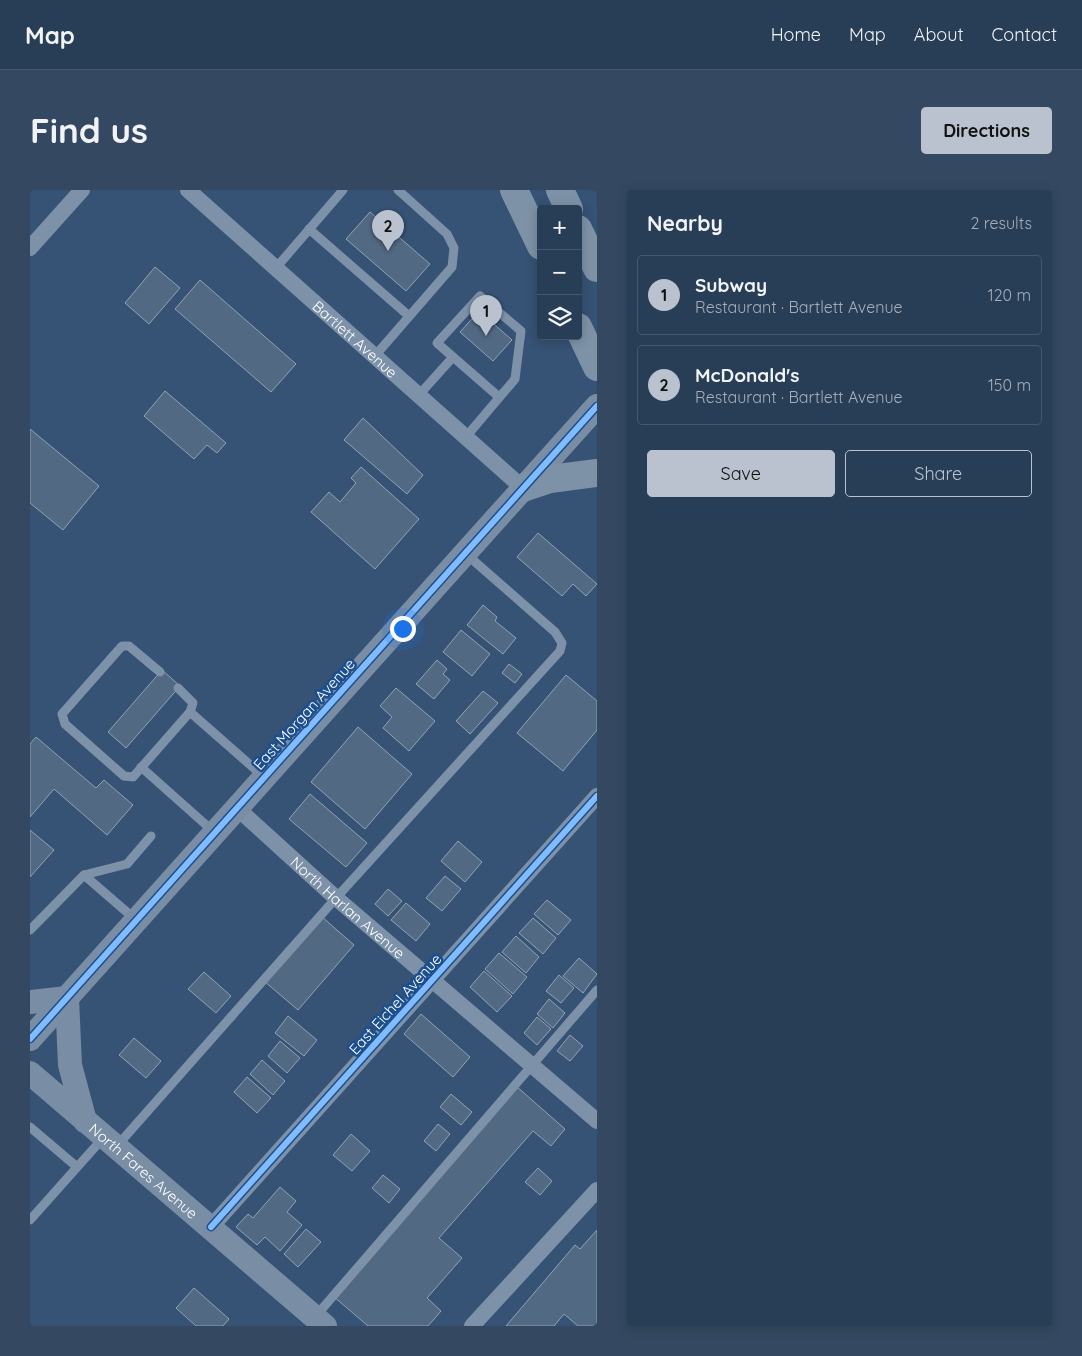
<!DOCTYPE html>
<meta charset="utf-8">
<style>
:root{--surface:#283e57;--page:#344961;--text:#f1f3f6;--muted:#a5aeba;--line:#44576d;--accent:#b9c2ce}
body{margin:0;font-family:Quicksand,sans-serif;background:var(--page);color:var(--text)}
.controls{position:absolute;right:15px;top:15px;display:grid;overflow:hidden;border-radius:5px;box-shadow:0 2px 12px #0003}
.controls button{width:45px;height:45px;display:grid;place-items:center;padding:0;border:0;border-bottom:1px solid var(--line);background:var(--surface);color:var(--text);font:25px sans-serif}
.you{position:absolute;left:372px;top:438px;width:18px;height:18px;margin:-12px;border:4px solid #fff;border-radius:50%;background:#1a73e8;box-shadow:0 0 0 8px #1a73e833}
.badge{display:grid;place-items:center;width:32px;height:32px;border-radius:50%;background:var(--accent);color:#111;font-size:16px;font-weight:700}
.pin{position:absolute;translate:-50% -41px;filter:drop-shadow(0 1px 2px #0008)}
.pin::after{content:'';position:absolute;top:26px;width:18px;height:15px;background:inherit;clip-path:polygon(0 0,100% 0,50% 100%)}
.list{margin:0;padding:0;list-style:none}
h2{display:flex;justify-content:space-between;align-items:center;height:65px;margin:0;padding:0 20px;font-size:21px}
h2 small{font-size:16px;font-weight:400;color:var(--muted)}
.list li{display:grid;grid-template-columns:32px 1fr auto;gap:15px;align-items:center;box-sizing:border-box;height:80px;margin:0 10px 10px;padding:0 10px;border:1px solid var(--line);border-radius:5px}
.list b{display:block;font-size:19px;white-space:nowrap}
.list p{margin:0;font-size:16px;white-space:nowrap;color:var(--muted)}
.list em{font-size:16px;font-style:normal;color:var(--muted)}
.actions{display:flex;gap:10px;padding:15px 20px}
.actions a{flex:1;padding:11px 0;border:1px solid var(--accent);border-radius:5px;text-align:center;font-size:18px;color:var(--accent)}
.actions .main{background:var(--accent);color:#111}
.icon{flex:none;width:28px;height:28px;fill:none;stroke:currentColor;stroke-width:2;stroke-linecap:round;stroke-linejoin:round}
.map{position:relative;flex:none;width:567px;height:1136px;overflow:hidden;border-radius:5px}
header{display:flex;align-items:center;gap:30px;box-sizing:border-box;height:70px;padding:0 25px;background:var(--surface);border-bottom:1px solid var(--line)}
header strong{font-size:24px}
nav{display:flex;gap:28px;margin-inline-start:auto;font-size:18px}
.intro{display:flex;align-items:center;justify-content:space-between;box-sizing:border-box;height:120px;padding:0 30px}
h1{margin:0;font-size:35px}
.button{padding:12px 22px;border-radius:5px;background:var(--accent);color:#111;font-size:18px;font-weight:700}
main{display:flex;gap:30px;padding:0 30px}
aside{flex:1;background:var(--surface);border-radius:5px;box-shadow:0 2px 12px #0003}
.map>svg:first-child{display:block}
.building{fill:#526984;stroke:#92a2b6}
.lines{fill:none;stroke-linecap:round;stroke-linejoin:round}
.lane{stroke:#7d92a8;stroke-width:9}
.street{stroke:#7d92a8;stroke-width:16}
.secondary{stroke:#798da4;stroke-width:24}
.highway{stroke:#7e92a7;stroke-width:28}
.cycleway-casing{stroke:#1b4f8f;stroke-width:9}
.cycleway{stroke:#80bcff;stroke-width:6}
.labels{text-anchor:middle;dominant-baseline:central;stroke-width:5;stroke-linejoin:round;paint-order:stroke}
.street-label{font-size:15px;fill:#fff;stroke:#1b4f8f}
</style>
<header>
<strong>Map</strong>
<nav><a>Home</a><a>Map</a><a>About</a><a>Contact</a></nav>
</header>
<div class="intro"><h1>Find us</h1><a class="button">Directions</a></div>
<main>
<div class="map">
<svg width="567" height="1136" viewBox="0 0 567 1136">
<rect width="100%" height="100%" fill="#365274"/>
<g class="building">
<path d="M 340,22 L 400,74 L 376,101 L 316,49 Z"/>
<path d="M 125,77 L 150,98 L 119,134 L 95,113 Z"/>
<path d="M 170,90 L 266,174 L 241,202 L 145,119 Z"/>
<path d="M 449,121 L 482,150 L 463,171 L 430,142 Z"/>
<path d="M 135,201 L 196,253 L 187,263 L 177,255 L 164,269 L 114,226 Z"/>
<path d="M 333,228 L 393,285 L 377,304 L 314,250 Z"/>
<path d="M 0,239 L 69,296 L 33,340 L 0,313 Z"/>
<path d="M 331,277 L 389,329 L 345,379 L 281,322 L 299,302 L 310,312 L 326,293 L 321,288 Z"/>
<path d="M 508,343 L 567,394 L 556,406 L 543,394 L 532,406 L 487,367 Z"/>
<path d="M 453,415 L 467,427 L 465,431 L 486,448 L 473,464 L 437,435 Z"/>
<path d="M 431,440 L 460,464 L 442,486 L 413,462 Z"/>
<path d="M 407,470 L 417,479 L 413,484 L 420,490 L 404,509 L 386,494 Z"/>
<path d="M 479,474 L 492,484 L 485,493 L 472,483 Z"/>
<path d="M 132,480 L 150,496 L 96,558 L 78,542 Z"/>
<path d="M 536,485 L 567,511 L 567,540 L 533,581 L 487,543 Z"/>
<path d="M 366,498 L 405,531 L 379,561 L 353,538 L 362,527 L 350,516 Z"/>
<path d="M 453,501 L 468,513 L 440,544 L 426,531 Z"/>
<path d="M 328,537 L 382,584 L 335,639 L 281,592 Z"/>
<path d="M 6,547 L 66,598 L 74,590 L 103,615 L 77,645 L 24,599 L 0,627 L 0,554 Z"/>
<path d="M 280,604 L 337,653 L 316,677 L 259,629 Z"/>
<path d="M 0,640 L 24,660 L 0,687 Z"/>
<path d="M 428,651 L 452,672 L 435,692 L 411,671 Z"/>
<path d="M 415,686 L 431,699 L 412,721 L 396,708 Z"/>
<path d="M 358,699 L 372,711 L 358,726 L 345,714 Z"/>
<path d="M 517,710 L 541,730 L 528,745 L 504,724 Z"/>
<path d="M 376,713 L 400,734 L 386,751 L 361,730 Z"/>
<path d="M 291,726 L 324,755 L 268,820 L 234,791 Z"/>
<path d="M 503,728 L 526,748 L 513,764 L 489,743 Z"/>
<path d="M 486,746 L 509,767 L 496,783 L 472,762 Z"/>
<path d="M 469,763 L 497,787 L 483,804 L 455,779 Z"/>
<path d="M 549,768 L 567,784 L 553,803 L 533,786 Z"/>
<path d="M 454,781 L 482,806 L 467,822 L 440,797 Z"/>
<path d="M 174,782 L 201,806 L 186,823 L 158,799 Z"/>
<path d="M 529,785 L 544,798 L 531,813 L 516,801 Z"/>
<path d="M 519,809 L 535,823 L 523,838 L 507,824 Z"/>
<path d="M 391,824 L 440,867 L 423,887 L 374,844 Z"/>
<path d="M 258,826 L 287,850 L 274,866 L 245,843 Z"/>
<path d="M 507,827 L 521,839 L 507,855 L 494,843 Z"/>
<path d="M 540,845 L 553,856 L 540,871 L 527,861 Z"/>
<path d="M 104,848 L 131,871 L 116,888 L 89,865 Z"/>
<path d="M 250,851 L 270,868 L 257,883 L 238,866 Z"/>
<path d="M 232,870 L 255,891 L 243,905 L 220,884 Z"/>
<path d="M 217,887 L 241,908 L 227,923 L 204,902 Z"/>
<path d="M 486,896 L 535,939 L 521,956 L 503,941 L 409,1048 L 432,1068 L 397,1108 L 411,1121 L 398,1136 L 338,1136 L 303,1106 Z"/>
<path d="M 421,904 L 442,922 L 431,935 L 410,917 Z"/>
<path d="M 408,934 L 420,944 L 406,961 L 394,951 Z"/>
<path d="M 321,944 L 340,961 L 322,981 L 303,965 Z"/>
<path d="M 508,978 L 522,991 L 510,1005 L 495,992 Z"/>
<path d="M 353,985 L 370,999 L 359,1013 L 342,998 Z"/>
<path d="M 250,997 L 266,1011 L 257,1022 L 272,1035 L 250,1061 L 235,1047 L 227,1055 L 206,1037 L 218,1024 L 223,1028 Z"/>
<path d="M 276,1039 L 291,1052 L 268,1077 L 254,1064 Z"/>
<path d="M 567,1040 L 567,1136 L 548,1136 L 534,1124 L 524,1136 L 476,1136 L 545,1055 L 550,1059 Z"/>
<path d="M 164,1098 L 199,1129 L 193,1136 L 166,1136 L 146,1118 Z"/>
</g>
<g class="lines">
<g class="lane">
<path d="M 279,39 L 379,126"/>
<path d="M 245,79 L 313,0"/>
<path d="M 344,167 L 422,77 L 424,58 L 417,44 L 368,0"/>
<path d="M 388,206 L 423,167"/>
<path d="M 435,248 L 485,189 L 491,141 L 450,106 L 407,153 L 469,207"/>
<path d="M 130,482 L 99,456 L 92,456 L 32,524 L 35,534 L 94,586 L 103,587 L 160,522 L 234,587"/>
<path d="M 148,498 L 163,513 L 160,522"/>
<path d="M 111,577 L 184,642"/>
<path d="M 54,685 L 97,674 L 121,646"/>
<path d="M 0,740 L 54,685 L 106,730"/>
<path d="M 0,937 L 47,977"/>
<path d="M 86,957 L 306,708 L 530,461 L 532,453 L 525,442 L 436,364"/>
<path d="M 0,1030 L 74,947"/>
<path d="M 285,1127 L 567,800"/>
</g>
<g class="street">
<path id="s1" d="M 158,0 L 493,298"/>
<path d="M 0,58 L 52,0"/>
<path id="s2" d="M 207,618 L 306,708 L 567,931"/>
<path d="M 181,1037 L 567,606"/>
<path d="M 442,1136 L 567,1000"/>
</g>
<g class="secondary">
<path d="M 0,812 L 37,808 L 40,875 L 55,931"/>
<path d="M 0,849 L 567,216"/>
<path id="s3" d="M 0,883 L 295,1136"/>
</g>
<g class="highway">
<path d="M 484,0 L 511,56"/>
<path d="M 530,0 L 539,19"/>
<path d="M 548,39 L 567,78"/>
<path d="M 548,137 L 567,177"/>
<path d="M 493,298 L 520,289 L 567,283"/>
</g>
<defs>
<g id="cycleway">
<path d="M 0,849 L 567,216"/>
<path d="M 181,1037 L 567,606"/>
</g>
</defs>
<use href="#cycleway" class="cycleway-casing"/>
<use href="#cycleway" class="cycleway"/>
</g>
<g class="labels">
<g class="street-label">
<text stroke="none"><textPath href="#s1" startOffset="224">Bartlett Avenue</textPath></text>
<text transform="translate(274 524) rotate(-48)">East Morgan Avenue</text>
<text stroke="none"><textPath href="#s2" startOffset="149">North Harlan Avenue</textPath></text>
<text transform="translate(365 814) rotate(-48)">East Eichel Avenue</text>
<text stroke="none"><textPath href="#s3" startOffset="150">North Fares Avenue</textPath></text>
</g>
</g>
</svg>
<div class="controls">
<button>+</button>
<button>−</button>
<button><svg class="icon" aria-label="layers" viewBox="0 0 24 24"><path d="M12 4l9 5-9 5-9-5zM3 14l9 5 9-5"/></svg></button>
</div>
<div class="you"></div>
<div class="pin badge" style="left:456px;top:146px">1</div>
<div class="pin badge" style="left:358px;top:61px">2</div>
</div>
<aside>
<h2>Nearby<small>2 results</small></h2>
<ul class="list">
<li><span class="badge">1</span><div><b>Subway</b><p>Restaurant · Bartlett Avenue</p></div><em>120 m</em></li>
<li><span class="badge">2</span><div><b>McDonald's</b><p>Restaurant · Bartlett Avenue</p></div><em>150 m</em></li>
</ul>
<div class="actions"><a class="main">Save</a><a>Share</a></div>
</aside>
</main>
